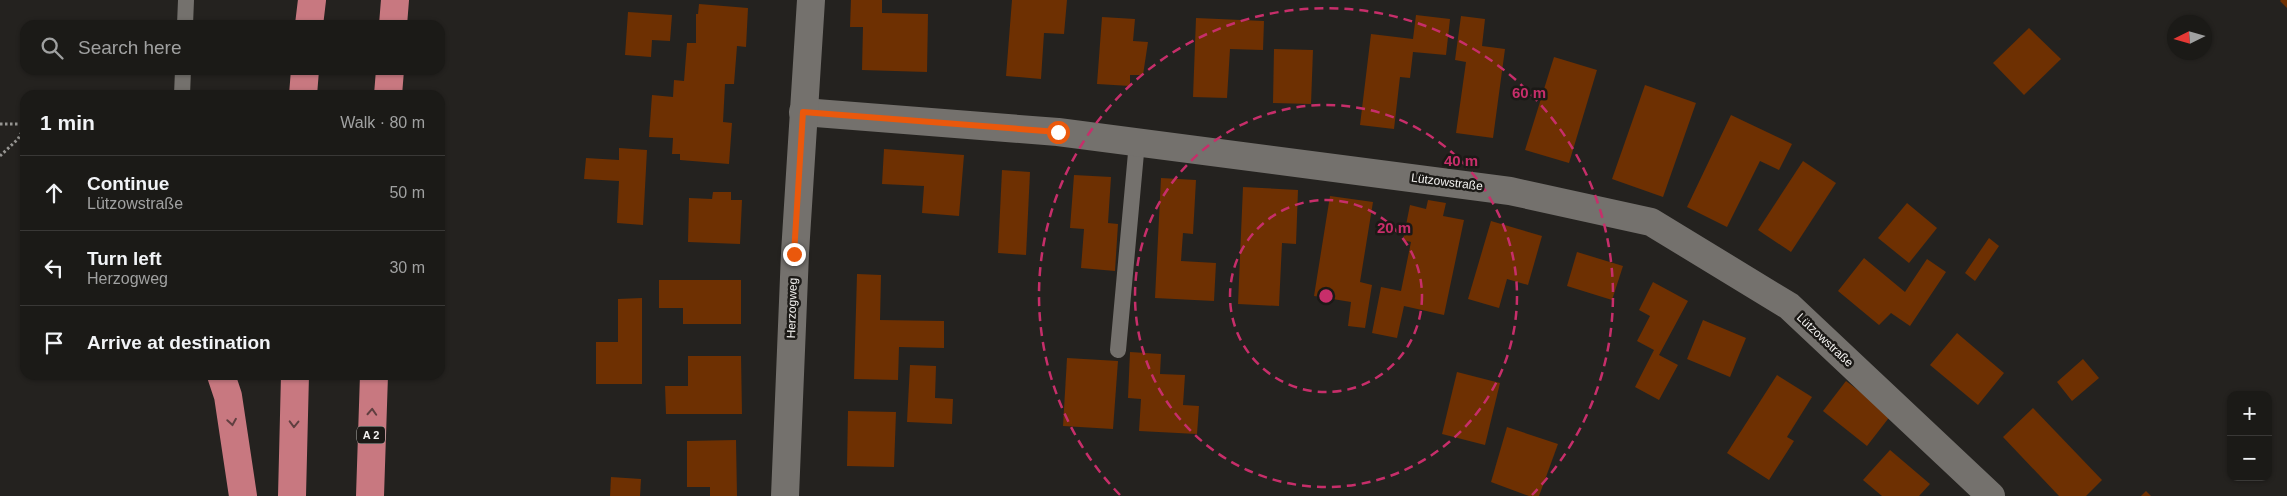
<!DOCTYPE html>
<meta charset="utf-8">
<style>
:root{--surface:#1b1a17;--page:#282724;--text:#f1f3f6;--muted:#a0a1a1;--line:#393836}
body{margin:0;font-family:Arial,sans-serif;background:var(--page);color:var(--text)}
.controls{position:absolute;right:15px;bottom:15px;display:grid;overflow:hidden;border-radius:10px;box-shadow:0 1px 4px #0004}
.controls button{width:45px;height:45px;display:grid;place-items:center;padding:0;border:0;border-bottom:1px solid var(--line);background:var(--surface);color:var(--text);font:25px sans-serif}
.compass{position:absolute;left:2167px;top:15px;width:45px;height:45px;border-radius:50%;background:var(--surface);box-shadow:0 1px 4px #0004;rotate:265deg}
.stop{position:absolute;width:15px;height:15px;margin:-11px;border:4px solid #ea580c;border-radius:50%;background:#fff}
.stop.end{background:#ea580c;border-color:#fff;box-shadow:0 1px 5px #0008}
.list{margin:0;padding:0;list-style:none}
h2{display:flex;justify-content:space-between;align-items:center;height:65px;margin:0;padding:0 20px;font-size:21px}
h2 small{font-size:16px;font-weight:400;color:var(--muted)}
.list li{display:grid;grid-template-columns:32px 1fr auto;gap:15px;align-items:center;box-sizing:border-box;height:75px;padding:0 20px;border-top:1px solid var(--line)}
.list b{display:block;font-size:19px;white-space:nowrap}
.list p{margin:0;font-size:16px;white-space:nowrap;color:var(--muted)}
.list em{font-size:16px;font-style:normal;color:var(--muted)}
.icon{flex:none;width:28px;height:28px;fill:none;stroke:currentColor;stroke-width:2;stroke-linecap:round;stroke-linejoin:round}
.map{position:relative;flex:none;width:2287px;height:496px;overflow:hidden}
.search{position:absolute;background:var(--surface);box-shadow:0 1px 4px #0004;left:20px;top:20px;width:425px;height:55px;display:flex;align-items:center;gap:12px;box-sizing:border-box;padding:0 18px;border-radius:15px;color:var(--muted);font-size:19px}
.panel{position:absolute;background:var(--surface);box-shadow:0 1px 4px #0004;left:20px;top:90px;width:425px;height:290px;border-radius:15px}
.map>svg:first-child{display:block}
.building{fill:#6e3002}
.lines{fill:none;stroke-linecap:round;stroke-linejoin:round}
.path{stroke:#969592;stroke-width:3;stroke-dasharray:2.5 2.5;stroke-linecap:butt}
.lane{stroke:#74716d;stroke-width:16}
.street{stroke:#74716d;stroke-width:28}
.highway{stroke:#c87880;stroke-width:28}
.oneway{stroke:#603f40}
.route{stroke:#ea580c;stroke-width:6}
.ring{fill:none;stroke:#c72e6a;stroke-width:2.5;stroke-dasharray:9 6}
.labels{text-anchor:middle;dominant-baseline:central;stroke-width:5;stroke-linejoin:round;paint-order:stroke}
.shield{fill:#1b1916;stroke:#b3b2af;stroke-width:1}
.shield-label{font-size:11px;font-weight:bold;fill:#f4f3f1}
.street-label{font-size:12px;fill:#f4f3f1;stroke:#1b1916}
.centre{fill:#c72e6a;stroke:#1b1916;stroke-width:2.5}
.ring-label{font-size:15px;text-anchor:middle;font-weight:bold;fill:#c72e6a;stroke:#1b1916;stroke-width:5;stroke-linejoin:round;paint-order:stroke}
</style>
<div class="map">
<svg width="2287" height="496" viewBox="0 0 2287 496">
<rect width="100%" height="100%" fill="#24221f"/>
<g class="building">
<path d="M 851,0 L 882,0 L 882,13 L 928,14 L 927,72 L 862,70 L 863,27 L 850,27 Z"/>
<path d="M 1012,0 L 1067,0 L 1064,34 L 1044,33 L 1041,79 L 1006,76 Z"/>
<path d="M 2281,0 L 2287,0 L 2287,8 L 2280,1 Z"/>
<path d="M 699,4 L 748,8 L 746,47 L 737,46 L 734,84 L 725,84 L 723,122 L 732,123 L 729,164 L 680,160 L 680,154 L 672,154 L 673,138 L 649,137 L 652,95 L 673,97 L 674,80 L 684,81 L 687,43 L 696,43 L 696,14 L 698,14 Z"/>
<path d="M 628,12 L 672,15 L 670,41 L 652,40 L 651,57 L 625,55 Z"/>
<path d="M 1416,15 L 1450,19 L 1446,55 L 1413,52 L 1410,78 L 1400,77 L 1394,129 L 1360,125 L 1371,34 L 1413,39 Z"/>
<path d="M 1461,16 L 1485,19 L 1482,46 L 1505,49 L 1493,138 L 1456,133 L 1466,62 L 1455,60 Z"/>
<path d="M 1102,17 L 1135,19 L 1133,41 L 1148,42 L 1143,75 L 1130,75 L 1130,86 L 1097,84 Z"/>
<path d="M 1196,18 L 1264,21 L 1263,50 L 1230,49 L 1227,98 L 1193,97 Z"/>
<path d="M 2029,28 L 2061,59 L 2024,95 L 1993,63 Z"/>
<path d="M 1274,49 L 1313,50 L 1311,104 L 1273,103 Z"/>
<path d="M 1554,57 L 1597,70 L 1569,163 L 1525,150 Z"/>
<path d="M 1645,85 L 1696,103 L 1663,197 L 1612,179 Z"/>
<path d="M 1731,115 L 1792,144 L 1779,170 L 1760,161 L 1727,227 L 1687,207 Z"/>
<path d="M 619,148 L 647,150 L 643,225 L 617,223 L 619,181 L 584,179 L 586,158 L 619,160 Z"/>
<path d="M 884,149 L 964,155 L 959,216 L 922,213 L 924,186 L 882,184 Z"/>
<path d="M 1803,161 L 1836,183 L 1791,252 L 1758,230 Z"/>
<path d="M 1002,170 L 1030,172 L 1026,255 L 998,253 Z"/>
<path d="M 1074,175 L 1111,177 L 1108,223 L 1118,224 L 1115,271 L 1081,268 L 1084,229 L 1070,228 Z"/>
<path d="M 1161,178 L 1196,180 L 1193,234 L 1183,233 L 1181,261 L 1216,263 L 1214,301 L 1155,298 Z"/>
<path d="M 1243,187 L 1298,190 L 1296,244 L 1282,243 L 1279,306 L 1238,304 Z"/>
<path d="M 713,192 L 731,192 L 731,200 L 742,200 L 740,244 L 688,242 L 689,198 L 712,199 Z"/>
<path d="M 1330,196 L 1373,202 L 1360,282 L 1372,285 L 1365,328 L 1348,326 L 1351,302 L 1314,296 Z"/>
<path d="M 1428,200 L 1446,203 L 1443,216 L 1464,220 L 1444,315 L 1404,306 L 1397,338 L 1372,333 L 1381,287 L 1401,291 L 1411,242 L 1403,240 L 1410,205 L 1426,209 Z"/>
<path d="M 1907,203 L 1937,228 L 1909,263 L 1878,238 Z"/>
<path d="M 1491,221 L 1542,236 L 1528,285 L 1507,279 L 1499,308 L 1468,299 Z"/>
<path d="M 1989,238 L 1999,246 L 1975,281 L 1965,273 Z"/>
<path d="M 1577,252 L 1623,266 L 1612,300 L 1567,286 Z"/>
<path d="M 1864,258 L 1905,292 L 1927,259 L 1946,272 L 1910,326 L 1891,313 L 1879,325 L 1838,291 Z"/>
<path d="M 857,274 L 881,275 L 880,320 L 944,321 L 944,348 L 899,347 L 898,380 L 854,379 Z"/>
<path d="M 659,280 L 741,280 L 741,324 L 683,324 L 683,308 L 659,308 Z"/>
<path d="M 1653,282 L 1688,301 L 1659,355 L 1678,365 L 1659,400 L 1635,387 L 1654,350 L 1637,341 L 1650,316 L 1639,310 Z"/>
<path d="M 642,298 L 642,384 L 596,384 L 596,342 L 618,342 L 618,299 Z"/>
<path d="M 1703,320 L 1746,338 L 1730,377 L 1687,359 Z"/>
<path d="M 1957,333 L 2004,373 L 1978,405 L 1930,365 Z"/>
<path d="M 1130,352 L 1161,354 L 1160,374 L 1185,375 L 1183,405 L 1199,406 L 1197,434 L 1139,431 L 1141,399 L 1128,398 Z"/>
<path d="M 688,356 L 741,356 L 742,414 L 666,414 L 665,386 L 688,386 Z"/>
<path d="M 1067,358 L 1118,361 L 1113,429 L 1063,426 Z"/>
<path d="M 2083,359 L 2099,378 L 2072,401 L 2057,382 Z"/>
<path d="M 910,365 L 936,366 L 935,398 L 953,399 L 952,424 L 907,422 Z"/>
<path d="M 1457,372 L 1500,383 L 1485,445 L 1442,434 Z"/>
<path d="M 1777,375 L 1812,397 L 1787,437 L 1794,441 L 1769,480 L 1727,453 Z"/>
<path d="M 1846,381 L 1891,415 L 1867,446 L 1823,411 Z"/>
<path d="M 2033,408 L 2102,480 L 2086,496 L 2059,496 L 2003,437 Z"/>
<path d="M 848,411 L 896,412 L 894,467 L 847,466 Z"/>
<path d="M 1507,427 L 1558,444 L 1539,496 L 1529,496 L 1491,482 Z"/>
<path d="M 736,440 L 737,496 L 710,496 L 710,487 L 687,487 L 687,441 Z"/>
<path d="M 1890,450 L 1930,484 L 1919,496 L 1882,496 L 1863,480 Z"/>
<path d="M 611,477 L 641,479 L 640,496 L 610,496 Z"/>
<path d="M 2146,491 L 2151,496 L 2141,496 Z"/>
</g>
<g class="lines">
<g class="path">
<path d="M 0,124 L 25,124"/>
<path d="M 0,156 L 18,139 L 25,126"/>
</g>
<g class="lane">
<path d="M 185,25 L 186,0"/>
<path d="M 182,95 L 183,70"/>
<path d="M 1118,350 L 1137,142"/>
</g>
<g class="street">
<path d="M 803,112 L 1058,132 L 1510,191 L 1651,222 L 1789,306 L 1991,496"/>
<path d="M 785,496 L 795,253 L 811,0"/>
</g>
<g class="highway">
<path d="M 309,25 L 312,0"/>
<path d="M 393,25 L 395,0"/>
<path d="M 303,95 L 305,70"/>
<path d="M 388,95 L 390,70"/>
<path d="M 221,375 L 228,396 L 243,496"/>
<path d="M 292,496 L 295,375"/>
<path d="M 370,496 L 374,375"/>
</g>
</g>
<defs><path id="oneway-chevron" d="M-2-3.5L2.5 0L-2 3.5" fill="none" stroke-width="1.6" stroke-linecap="round" stroke-linejoin="round" transform="scale(1.25)"/></defs>
<g class="oneway">
<use href="#oneway-chevron" transform="translate(372 412) rotate(-87)"/>
<use href="#oneway-chevron" transform="translate(232 422) rotate(81)"/>
<use href="#oneway-chevron" transform="translate(294 424) rotate(91)"/>
</g>
<g class="lines">
<path class="route" d="M 794,254 L 803,112 L 1058,132"/>
</g>
<g class="ring">
<circle cx="1326" cy="296" r="96"/>
<circle cx="1326" cy="296" r="191"/>
<path d="M1120 495A287 287 0 1 1 1532 495"/>
</g>
<g class="labels">
<rect class="shield" x="357" y="426.5" width="28" height="17" rx="4"/>
<g class="shield-label">
<text x="371" y="435">A 2</text>
</g>
<g class="street-label">
<text transform="translate(1447 182) rotate(7)">Lützowstraße</text>
<text transform="translate(792 308) rotate(-88)">Herzogweg</text>
<text transform="translate(1825 340) rotate(43)">Lützowstraße</text>
</g>
</g>
<circle cx="1326" cy="296" r="8" class="centre"/>
<g class="ring-label">
<text x="1529" y="98">60 m</text>
<text x="1461" y="166">40 m</text>
<text x="1394" y="233">20 m</text>
</g>
</svg>
<div class="controls">
<button>+</button>
<button>−</button>
</div>
<svg class="compass" viewBox="-18 -18 36 36"><path d="M0-13l5 13h-10z" fill="#e53935"/><path d="M0 13l5-13h-10z" fill="#a0a1a1"/></svg>
<div class="stop" style="left:1058px;top:132px"></div>
<div class="stop end" style="left:794px;top:254px"></div>
<div class="search"><svg class="icon" aria-label="search" viewBox="0 0 24 24"><circle cx="10" cy="10" r="6"/><path d="M15 15l6 6"/></svg>Search here</div>
<section class="panel">
<h2>1 min<small>Walk · 80 m</small></h2>
<ul class="list">
<li><svg class="icon" aria-label="ahead" viewBox="0 0 24 24"><path d="M12 20V5M6 11l6-6 6 6"/></svg><div><b>Continue</b><p>Lützowstraße</p></div><em>50 m</em></li>
<li><svg class="icon" aria-label="left" viewBox="0 0 24 24"><path d="M17 20v-9H6M10 6l-5 5 5 5"/></svg><div><b>Turn left</b><p>Herzogweg</p></div><em>30 m</em></li>
<li><svg class="icon" aria-label="arrive" viewBox="0 0 24 24"><path d="M6 21V4h12l-3 4 3 4H6"/></svg><div><b>Arrive at destination</b></div></li>
</ul>
</section>
</div>
